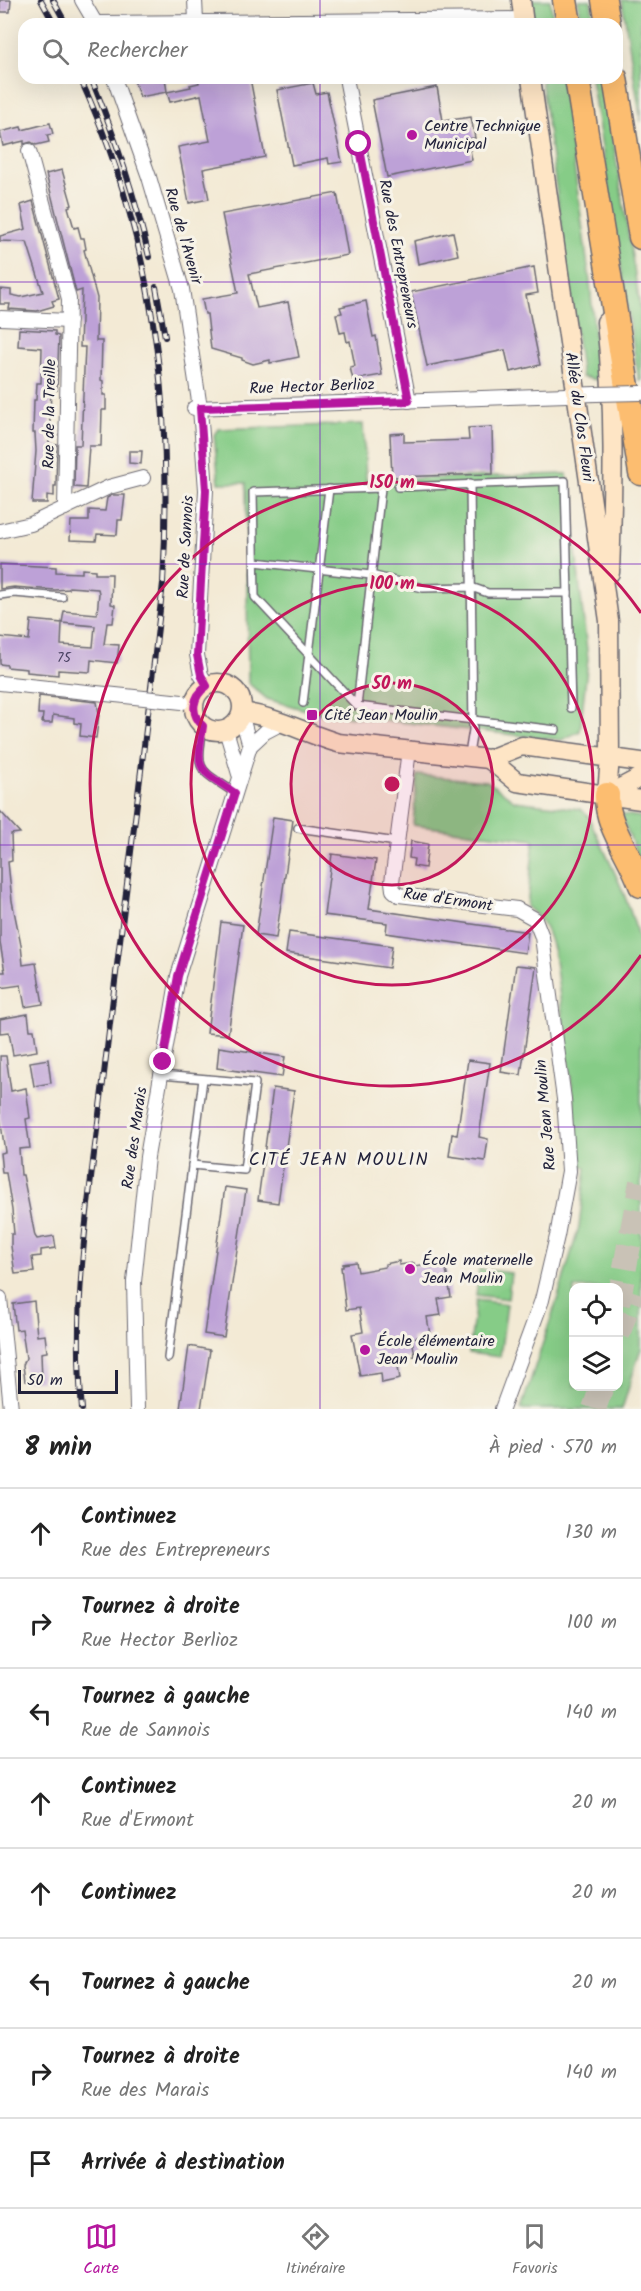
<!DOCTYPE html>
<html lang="fr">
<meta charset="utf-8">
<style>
:root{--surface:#fff;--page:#f2f2f2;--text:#222;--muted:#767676;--line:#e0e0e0;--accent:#b5179e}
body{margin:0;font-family:Kalam,sans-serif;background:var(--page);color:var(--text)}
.controls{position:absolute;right:18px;bottom:18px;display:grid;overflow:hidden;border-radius:12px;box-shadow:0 6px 24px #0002}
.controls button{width:54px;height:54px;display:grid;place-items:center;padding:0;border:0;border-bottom:2px solid var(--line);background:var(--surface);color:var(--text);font:30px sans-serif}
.scale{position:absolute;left:18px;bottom:15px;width:100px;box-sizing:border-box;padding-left:6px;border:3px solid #22223b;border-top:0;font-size:16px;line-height:21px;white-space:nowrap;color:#22223b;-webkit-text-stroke:4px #f7f3e8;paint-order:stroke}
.stop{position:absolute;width:18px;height:18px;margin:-14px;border:4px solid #b5179e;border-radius:50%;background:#fff}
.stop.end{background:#b5179e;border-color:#fff;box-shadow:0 2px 6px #0008}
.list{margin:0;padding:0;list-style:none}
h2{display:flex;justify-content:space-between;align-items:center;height:78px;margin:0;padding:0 24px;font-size:26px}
h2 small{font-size:20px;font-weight:400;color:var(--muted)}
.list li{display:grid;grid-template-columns:39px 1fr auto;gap:18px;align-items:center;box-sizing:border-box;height:90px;padding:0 24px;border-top:2px solid var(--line)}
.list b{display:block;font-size:22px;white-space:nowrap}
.list p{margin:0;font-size:20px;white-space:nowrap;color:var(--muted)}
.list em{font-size:20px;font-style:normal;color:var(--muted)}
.icon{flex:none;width:33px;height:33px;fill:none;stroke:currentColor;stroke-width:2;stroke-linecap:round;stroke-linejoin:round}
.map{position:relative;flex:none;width:641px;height:1409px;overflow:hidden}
.search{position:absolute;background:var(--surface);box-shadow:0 6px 24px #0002;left:18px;right:18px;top:18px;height:66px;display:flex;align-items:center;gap:15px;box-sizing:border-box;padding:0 21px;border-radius:18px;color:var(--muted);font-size:22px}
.sheet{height:798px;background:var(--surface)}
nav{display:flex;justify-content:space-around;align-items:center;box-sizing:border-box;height:84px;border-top:2px solid var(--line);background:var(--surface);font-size:16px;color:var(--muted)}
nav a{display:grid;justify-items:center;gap:3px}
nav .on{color:var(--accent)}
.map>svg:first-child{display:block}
.green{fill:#86cc87;stroke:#547761;stroke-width:1.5;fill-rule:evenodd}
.building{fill:#bda1d7}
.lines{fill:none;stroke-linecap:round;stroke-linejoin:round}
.highway-tunnel{stroke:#c9c2b6;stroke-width:24;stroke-dasharray:24 12;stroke-linecap:butt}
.lane-casing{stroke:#6b6871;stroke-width:10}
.street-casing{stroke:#6b6871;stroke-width:16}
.secondary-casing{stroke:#6b6871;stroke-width:21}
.highway-casing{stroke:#6b6871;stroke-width:27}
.lane{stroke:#fff;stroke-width:7}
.street{stroke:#fff;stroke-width:14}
.secondary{stroke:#fee5c5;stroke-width:18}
.highway{stroke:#fcbd6f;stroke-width:24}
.rail-casing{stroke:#22223b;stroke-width:6}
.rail{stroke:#f7f3e8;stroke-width:4;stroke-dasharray:11;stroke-linecap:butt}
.street-bridge-casing{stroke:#6b6871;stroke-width:16;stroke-linecap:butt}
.street-bridge{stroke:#fff;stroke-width:14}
.route{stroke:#b5179e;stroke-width:8}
.grid{fill:none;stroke:#7b2cbf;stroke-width:1.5;stroke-opacity:0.55}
.ring{fill:none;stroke:#c2185b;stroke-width:3}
.poi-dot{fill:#b5179e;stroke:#f7f3e8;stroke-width:2}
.labels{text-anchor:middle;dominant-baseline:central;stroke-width:6;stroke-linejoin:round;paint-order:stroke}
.number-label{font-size:14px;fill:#494262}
.poi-label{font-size:16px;fill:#22223b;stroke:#f7f3e8;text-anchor:start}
.street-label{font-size:16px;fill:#22223b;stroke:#f7f3e8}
.neighbourhood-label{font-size:18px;letter-spacing:1.5px;fill:#22223b;stroke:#f7f3e8}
.centre{fill:#c2185b;stroke:#f7f3e8;stroke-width:3}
.ring-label{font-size:18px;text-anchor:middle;font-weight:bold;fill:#c2185b;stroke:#f7f3e8;stroke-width:6;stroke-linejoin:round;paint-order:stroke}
</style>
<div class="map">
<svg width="641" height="1409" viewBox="0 0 641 1409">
<rect width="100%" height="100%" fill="#f7f3e8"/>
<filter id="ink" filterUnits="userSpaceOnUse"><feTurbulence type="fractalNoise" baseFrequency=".0167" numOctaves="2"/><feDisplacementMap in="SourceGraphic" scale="12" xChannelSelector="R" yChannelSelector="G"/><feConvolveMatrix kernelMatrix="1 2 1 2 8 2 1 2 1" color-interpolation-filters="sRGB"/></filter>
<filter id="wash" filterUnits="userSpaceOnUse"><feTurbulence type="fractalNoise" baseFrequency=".008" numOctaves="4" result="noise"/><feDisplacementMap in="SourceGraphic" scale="24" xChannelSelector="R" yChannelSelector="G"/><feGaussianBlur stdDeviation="1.35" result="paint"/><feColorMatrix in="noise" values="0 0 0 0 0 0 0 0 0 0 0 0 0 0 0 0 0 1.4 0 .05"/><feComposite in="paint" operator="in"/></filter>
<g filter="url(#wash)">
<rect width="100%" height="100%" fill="#f3ead5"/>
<g class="green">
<path d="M 531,0 L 550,0 L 554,24 L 534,24 Z"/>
<path d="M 578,0 L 591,0 L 594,24 L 582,24 Z"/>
<path d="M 622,0 L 641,0 L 641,122 Z"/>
<path d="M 541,78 L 562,78 L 590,282 L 598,380 L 582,377 Z"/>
<path d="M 591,78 L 603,78 L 641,312 L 641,381 L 639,381 Z"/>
<path d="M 363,424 L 366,480 L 567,474 L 588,659 L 580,731 L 562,740 L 316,713 L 267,699 L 248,683 L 246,483 L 219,483 L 214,435 L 218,429 Z"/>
<path d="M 417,775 L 487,781 L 515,801 L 580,809 L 587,814 C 608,859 633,904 641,952 L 641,1348 L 622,1409 L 521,1409 L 558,1297 L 579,1227 L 586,1167 L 576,1164 L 575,1109 L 554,953 C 549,933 544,919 527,907 L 534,840 L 413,825 ZM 574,1288 L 618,1288 L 618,1386 L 574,1386 Z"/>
<path d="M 621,814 L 641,817 L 641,865 Z"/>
<path d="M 479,1269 L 511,1273 L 508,1299 L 476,1295 Z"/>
<path d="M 476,1300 L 507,1304 L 500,1357 L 469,1353 Z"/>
</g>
<g id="blocks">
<g class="building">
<path d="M 0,0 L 11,0 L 10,12 L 0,12 Z"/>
<path d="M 133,78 L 165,78 L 167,92 L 140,97 Z"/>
<path d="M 198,78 L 250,78 L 265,157 L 203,169 L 209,199 L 189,203 L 178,147 L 210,141 L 201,95 L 170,102 L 167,92 L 191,87 L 190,85 L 199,83 Z"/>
<path d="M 313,83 L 316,94 L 327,92 L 342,162 L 329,164 L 328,158 L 292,165 L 277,90 Z"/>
<path d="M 437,87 L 443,121 L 471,117 L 475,138 L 468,139 L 472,160 L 387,177 L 372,100 Z"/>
<path d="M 50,123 L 53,134 L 47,135 L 49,142 L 36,145 L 31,142 L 24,144 L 24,141 L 3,146 L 0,132 L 21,127 L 22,130 Z"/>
<path d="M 62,170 L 72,205 L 68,207 L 74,228 L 78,227 L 81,238 L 84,238 L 86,249 L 84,250 L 97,298 L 96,341 L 102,341 L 101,380 L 103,381 L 103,395 L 106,395 L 106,410 L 102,410 L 101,446 L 89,446 L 86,488 L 74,487 L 75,445 L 81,445 L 84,370 L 85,347 L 80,347 L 82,290 L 76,292 L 46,174 Z"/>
<path d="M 337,193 L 348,255 L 249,274 L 257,308 L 288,302 L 299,357 L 270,363 L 270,360 L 253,364 L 242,360 L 242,358 L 211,349 L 207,314 L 205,314 L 202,299 L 238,293 L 222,214 Z"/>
<path d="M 33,201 L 59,299 L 52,301 L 54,306 L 37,311 L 9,309 L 10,304 L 0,304 L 0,289 L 11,290 L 11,295 L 21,297 L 43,292 L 27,242 L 0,241 L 0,236 L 26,229 L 21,205 Z"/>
<path d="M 453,232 L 458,255 L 418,264 L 414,241 Z"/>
<path d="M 534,267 L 538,293 L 526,295 L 540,365 L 510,372 L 505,350 L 427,366 L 411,292 Z"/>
<path d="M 366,301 L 373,337 L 376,336 L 382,375 L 353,380 L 350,367 L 355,366 L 350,341 L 347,342 L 345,332 L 340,333 L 336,314 L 342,313 L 340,307 Z"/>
<path d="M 19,329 L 55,331 L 55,335 L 59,336 L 57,390 L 51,389 L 49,444 L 57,445 L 56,486 L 54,486 L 54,496 L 47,495 L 47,503 L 32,503 L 36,451 L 35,433 L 33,433 L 34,400 L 36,400 L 37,383 L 41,383 L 42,348 L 18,346 Z"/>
<path d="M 492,427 L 493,474 L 392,477 L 390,434 L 404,433 L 404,442 L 469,440 L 468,428 Z"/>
<path d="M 129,451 L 142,451 L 141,464 L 129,463 Z"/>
<path d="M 112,495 L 125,495 L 122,520 L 118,520 L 117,535 L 97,534 L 96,541 L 70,540 L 71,521 L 89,521 L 89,510 L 105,511 L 107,498 Z"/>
<path d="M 0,564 L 56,567 L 56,572 L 82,573 L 82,569 L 95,570 L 95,574 L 112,574 L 111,604 L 115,605 L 113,623 L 107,623 L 104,644 L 119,645 L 117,663 L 91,660 L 90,672 L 58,670 L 58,675 L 27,672 L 27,669 L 7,667 L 7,665 L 0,664 L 0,637 L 29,640 L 31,620 L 62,623 L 61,645 L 93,647 L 95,626 L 62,623 L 64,611 L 97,614 L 99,593 L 98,589 L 69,587 L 69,589 L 55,590 L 14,587 L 0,589 Z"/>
<path d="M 39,696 L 97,702 L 99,714 L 96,738 L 80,736 L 81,724 L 74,723 L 74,718 L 53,715 L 52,723 L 42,723 L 43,714 L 38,714 Z"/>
<path d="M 0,811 L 20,833 L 11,834 L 12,861 L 8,862 L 12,901 L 21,945 L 23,965 L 36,963 L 43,1004 L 25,1007 L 21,985 L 0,988 L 0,972 L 5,972 L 0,943 Z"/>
<path d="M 273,817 L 293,820 L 276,938 L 256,935 Z"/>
<path d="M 411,841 L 428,844 L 425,868 L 413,866 L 414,859 L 409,858 Z"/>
<path d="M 332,854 L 376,860 L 369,909 L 528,932 L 525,953 L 386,933 L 387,923 L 324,915 Z"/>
<path d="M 221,922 L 243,925 L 228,1035 L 207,1033 Z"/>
<path d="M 289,932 L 392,946 L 389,968 L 286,953 Z"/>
<path d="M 516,965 L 536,967 L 521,1075 L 501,1072 Z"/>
<path d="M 28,1014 L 30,1030 L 34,1030 L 37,1051 L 13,1055 L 9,1032 L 0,1033 L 0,1019 Z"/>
<path d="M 219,1047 L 285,1057 L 282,1077 L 217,1068 Z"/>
<path d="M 0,1056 L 6,1056 L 11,1091 L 26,1088 L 30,1118 L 26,1119 L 30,1148 L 19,1149 L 21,1175 L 23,1175 L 35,1236 L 37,1239 L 54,1236 L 56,1248 L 41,1250 L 41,1256 L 32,1257 L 34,1272 L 15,1274 L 11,1246 L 11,1234 L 14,1234 L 12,1210 L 6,1173 L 2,1173 L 0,1153 L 5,1152 L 0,1117 Z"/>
<path d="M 48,1059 L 51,1083 L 34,1086 L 30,1062 Z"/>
<path d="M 468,1060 L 490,1063 L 479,1137 L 488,1139 L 485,1161 L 449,1156 L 452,1134 L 457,1135 Z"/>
<path d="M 273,1088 L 294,1091 L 278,1203 L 258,1200 Z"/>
<path d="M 225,1187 L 246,1190 L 224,1337 L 204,1334 Z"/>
<path d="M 399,1261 L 399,1265 L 414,1263 L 414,1266 L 429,1264 L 429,1267 L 445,1264 L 451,1297 L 438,1299 L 441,1315 L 427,1317 L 430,1335 L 412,1338 L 415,1356 L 397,1360 L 400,1379 L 382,1383 L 381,1373 L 360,1376 L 352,1334 L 363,1332 L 359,1308 L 346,1310 L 341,1267 L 343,1267 L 343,1264 L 356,1262 L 358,1272 L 385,1267 L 385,1264 Z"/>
<path d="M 34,1301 L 37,1336 L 45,1335 L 47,1352 L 41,1353 L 42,1381 L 25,1381 L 23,1365 L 26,1358 L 22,1329 L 16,1330 L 13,1304 Z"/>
<path d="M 189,1346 L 210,1350 L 201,1409 L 180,1409 Z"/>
</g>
</g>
</g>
<g filter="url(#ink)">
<use href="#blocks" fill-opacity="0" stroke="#6b6871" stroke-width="1.5"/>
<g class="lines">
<g class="highway-tunnel">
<path d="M 618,1304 L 641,1182"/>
<path d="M 618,1335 L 633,1291"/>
<path d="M 594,1409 L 602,1386"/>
</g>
<defs>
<g id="lane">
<path d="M 398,487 L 565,481 L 571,708"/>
<path d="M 255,562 L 371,575 L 423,588 L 471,587 L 488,593 L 568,593"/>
<path d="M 0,595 L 14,593 L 62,597"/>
<path d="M 303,703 L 329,489"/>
<path d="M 357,706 L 381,488 L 253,492 L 255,597 L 357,706 L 556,730"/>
<path d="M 203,726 C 196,774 197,767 235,793"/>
<path d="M 469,754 L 473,730 L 470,483"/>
<path d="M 298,828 L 397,842"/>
<path d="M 161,1075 L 255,1083 L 244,1170 L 192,1165"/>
<path d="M 168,1358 L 203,1079"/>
</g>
<g id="street">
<path d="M 82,0 L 96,24"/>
<path d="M 195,0 L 196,21"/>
<path d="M 96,23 L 523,19"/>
<path d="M 114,78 L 149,177 L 182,289 L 200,408 L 206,490 L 197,655 L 201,675 L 208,686"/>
<path d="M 346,78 L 409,401"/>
<path d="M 29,151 L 69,299 L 65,508"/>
<path d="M 0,318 L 69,321"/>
<path d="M 194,408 L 596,394"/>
<path d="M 0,531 L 31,524 L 109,487 L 143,478"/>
<path d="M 0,683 L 125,696"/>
<path d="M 241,714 L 250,746"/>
<path d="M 226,730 L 239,774"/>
<path d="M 409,750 L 392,882 L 393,890 L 399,895 L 517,909 L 535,919 L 542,937 L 564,1099 L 569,1171 L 557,1236 L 542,1300 L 502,1409"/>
<path d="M 0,1298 L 11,1409"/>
<path d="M 137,1409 L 134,1282 L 147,1157 L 178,976 L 250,746 L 265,732 L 284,722"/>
</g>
<g id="secondary">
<path d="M 521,0 L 524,24"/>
<path d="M 531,78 L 609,621 L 610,756 L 607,795"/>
<path d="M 606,322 C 615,405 613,489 610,573"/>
<circle cx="218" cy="707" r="24"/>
<path d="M 242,712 C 276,717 305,733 338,743 L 489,759 L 522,746 L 641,762"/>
<path d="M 489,759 L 517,782 L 641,800"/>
<path d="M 607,795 L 641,777"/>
</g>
<g id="highway">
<path d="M 565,0 L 569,24"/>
<path d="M 604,0 L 608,24"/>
<path d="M 577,78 L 641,473"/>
<path d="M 615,78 L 641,237"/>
<path d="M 607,795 C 606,827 631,855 641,885"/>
</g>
</defs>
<use href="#lane" class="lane-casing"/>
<use href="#street" class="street-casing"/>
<use href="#secondary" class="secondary-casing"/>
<use href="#highway" class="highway-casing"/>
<use href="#lane" class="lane"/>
<use href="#street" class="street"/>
<use href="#secondary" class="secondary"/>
<use href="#highway" class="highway"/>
<defs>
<g id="rail">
<path d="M 41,0 L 54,24"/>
<path d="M 53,0 L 66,24"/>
<path d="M 80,78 C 155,240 173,407 163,583 C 145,747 123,910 104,1074 C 91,1184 71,1298 82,1409"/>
<path d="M 91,78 C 115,136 135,196 149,257"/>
<path d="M 156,287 L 165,337"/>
</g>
</defs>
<use href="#rail" class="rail-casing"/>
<use href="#rail" class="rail"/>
<defs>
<g id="street-bridge">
<path d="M 596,394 L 641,393"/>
<path d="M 125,696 L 182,702"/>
</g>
</defs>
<use href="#street-bridge" class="street-bridge-casing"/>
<use href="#street-bridge" class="street-bridge"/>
</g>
</g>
<g class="lines" filter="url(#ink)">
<path class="route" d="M 163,1062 L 178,976 L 235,793 C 197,767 196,773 203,726 C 189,713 193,696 207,686 L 201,675 L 197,655 L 206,490 L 200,408 L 409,401 L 359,144"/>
</g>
<path class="grid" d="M 320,0 L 320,24M 320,78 L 320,1409M 0,282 L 641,282M 0,564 L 641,564M 0,845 L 641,845M 0,1127 L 641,1127"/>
<circle cx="392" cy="784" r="101" fill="#c2185b" fill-opacity=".12"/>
<g class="ring">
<circle cx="392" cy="784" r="101"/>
<circle cx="392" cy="784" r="201"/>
<path d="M641 955A302 302 0 1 1 641 613"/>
</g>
<g class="poi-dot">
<circle cx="412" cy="135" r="6"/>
<rect x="306" y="709" width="12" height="12" rx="3"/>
<circle cx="410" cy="1269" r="6"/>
<circle cx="365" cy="1350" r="6"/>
</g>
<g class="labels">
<g class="number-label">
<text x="64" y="658">75</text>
</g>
<g class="poi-label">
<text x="424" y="126">Centre Technique<tspan x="424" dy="18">Municipal</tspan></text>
<text x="324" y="715">Cité Jean Moulin</text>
<text x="422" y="1260">École maternelle<tspan x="422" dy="18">Jean Moulin</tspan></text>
<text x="377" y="1341">École élémentaire<tspan x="377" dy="18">Jean Moulin</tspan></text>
</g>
<g class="street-label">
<text transform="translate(183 236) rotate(74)">Rue de l'Avenir</text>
<text transform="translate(398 254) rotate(79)">Rue des Entrepreneurs</text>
<text transform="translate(312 387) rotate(-2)">Rue Hector Berlioz</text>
<text transform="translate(50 414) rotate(-89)">Rue de la Treille</text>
<text transform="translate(579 417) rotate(82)">Allée du Clos Fleuri</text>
<text transform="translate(186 547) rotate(-87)">Rue de Sannois</text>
<text transform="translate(448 900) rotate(8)">Rue d'Ermont</text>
<text transform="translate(546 1115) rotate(-95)">Rue Jean Moulin</text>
<text transform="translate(135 1138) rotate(-82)">Rue des Marais</text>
</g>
<g class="neighbourhood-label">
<text x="339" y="1160">CITÉ JEAN MOULIN</text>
</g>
</g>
<circle cx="392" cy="784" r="9" class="centre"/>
<g class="ring-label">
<text x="392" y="488">150 m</text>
<text x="392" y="589">100 m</text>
<text x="392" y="689">50 m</text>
</g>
</svg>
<div class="controls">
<button><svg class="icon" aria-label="locate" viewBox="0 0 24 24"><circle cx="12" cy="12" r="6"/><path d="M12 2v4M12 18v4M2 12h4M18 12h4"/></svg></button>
<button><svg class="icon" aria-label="layers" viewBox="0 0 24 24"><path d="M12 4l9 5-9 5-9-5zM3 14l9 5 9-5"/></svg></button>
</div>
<div class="scale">50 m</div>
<div class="stop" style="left:359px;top:144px"></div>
<div class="stop end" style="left:163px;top:1062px"></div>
<div class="search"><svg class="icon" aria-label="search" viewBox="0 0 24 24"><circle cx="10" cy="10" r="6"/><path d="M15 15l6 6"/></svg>Rechercher</div>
</div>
<section class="sheet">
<h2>8 min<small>À pied · 570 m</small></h2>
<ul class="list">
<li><svg class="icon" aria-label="ahead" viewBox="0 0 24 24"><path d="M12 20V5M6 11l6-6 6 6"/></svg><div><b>Continuez</b><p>Rue des Entrepreneurs</p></div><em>130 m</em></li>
<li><svg class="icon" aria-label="right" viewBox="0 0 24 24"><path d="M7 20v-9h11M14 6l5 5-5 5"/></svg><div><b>Tournez à droite</b><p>Rue Hector Berlioz</p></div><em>100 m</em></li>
<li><svg class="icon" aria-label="left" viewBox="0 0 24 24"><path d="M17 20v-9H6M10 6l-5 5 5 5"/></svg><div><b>Tournez à gauche</b><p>Rue de Sannois</p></div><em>140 m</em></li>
<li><svg class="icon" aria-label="ahead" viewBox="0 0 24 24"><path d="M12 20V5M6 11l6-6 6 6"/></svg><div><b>Continuez</b><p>Rue d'Ermont</p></div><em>20 m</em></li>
<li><svg class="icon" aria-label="ahead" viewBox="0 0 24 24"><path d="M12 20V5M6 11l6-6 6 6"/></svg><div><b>Continuez</b></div><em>20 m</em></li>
<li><svg class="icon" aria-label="left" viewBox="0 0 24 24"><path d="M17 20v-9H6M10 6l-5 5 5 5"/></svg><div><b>Tournez à gauche</b></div><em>20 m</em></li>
<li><svg class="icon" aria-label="right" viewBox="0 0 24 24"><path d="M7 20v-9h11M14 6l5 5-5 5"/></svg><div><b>Tournez à droite</b><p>Rue des Marais</p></div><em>140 m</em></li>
<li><svg class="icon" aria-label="arrive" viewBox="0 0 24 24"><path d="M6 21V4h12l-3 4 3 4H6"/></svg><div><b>Arrivée à destination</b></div></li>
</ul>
</section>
<nav>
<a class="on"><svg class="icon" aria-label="map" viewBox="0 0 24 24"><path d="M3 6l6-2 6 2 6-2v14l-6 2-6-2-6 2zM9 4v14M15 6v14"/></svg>Carte</a>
<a><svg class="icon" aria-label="directions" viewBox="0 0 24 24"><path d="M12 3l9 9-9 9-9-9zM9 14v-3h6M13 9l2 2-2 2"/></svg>Itinéraire</a>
<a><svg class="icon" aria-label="saved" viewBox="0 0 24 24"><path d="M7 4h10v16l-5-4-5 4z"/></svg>Favoris</a>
</nav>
